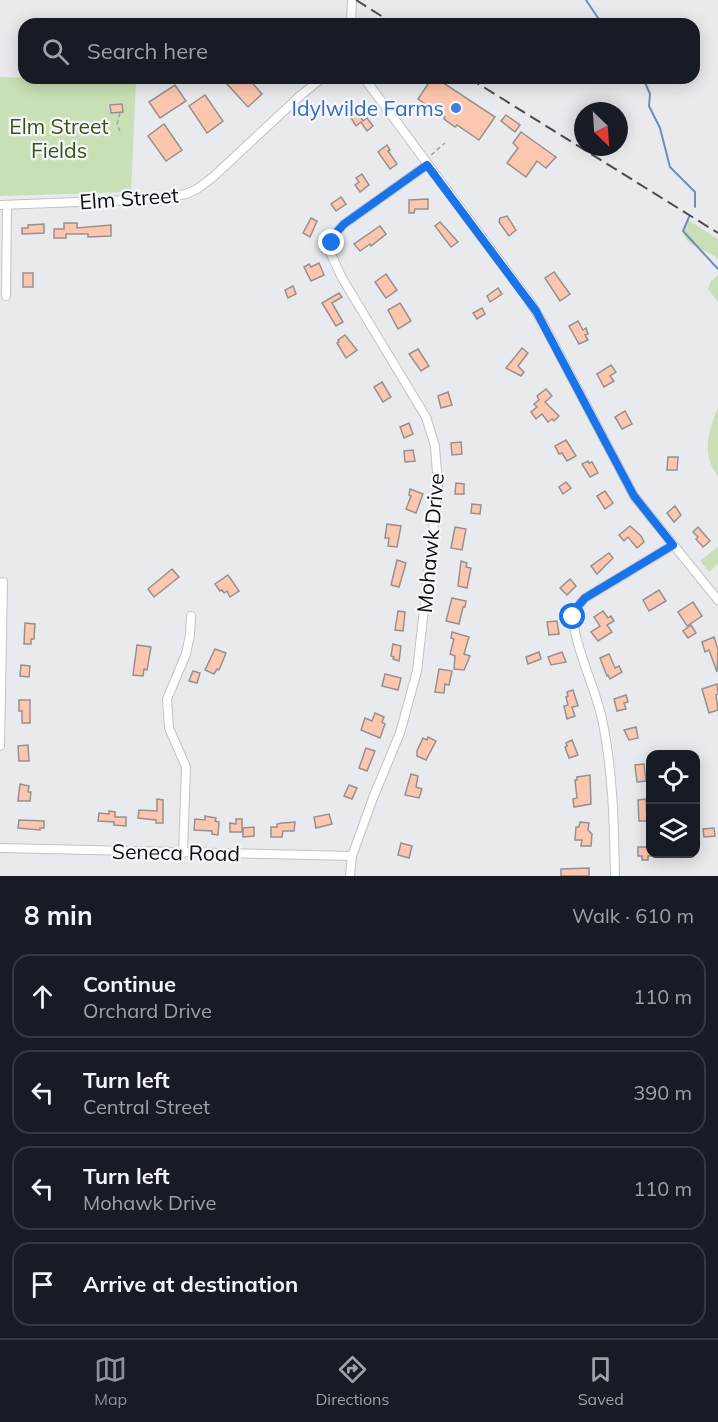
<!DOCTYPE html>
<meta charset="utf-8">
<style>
:root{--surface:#171b24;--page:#242831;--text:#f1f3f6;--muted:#9ea1a6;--line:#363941;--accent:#8c9099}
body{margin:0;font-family:Mulish,sans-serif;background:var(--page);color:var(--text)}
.controls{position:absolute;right:18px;bottom:18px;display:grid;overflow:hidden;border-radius:12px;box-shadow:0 3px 15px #0003}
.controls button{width:54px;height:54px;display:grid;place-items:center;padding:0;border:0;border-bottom:2px solid var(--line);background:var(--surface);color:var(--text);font:30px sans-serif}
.compass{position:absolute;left:574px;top:102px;width:54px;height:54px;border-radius:50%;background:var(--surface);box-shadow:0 3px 15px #0003;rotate:155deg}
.stop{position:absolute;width:18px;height:18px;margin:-14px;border:4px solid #1a73e8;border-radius:50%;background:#fff}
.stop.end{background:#1a73e8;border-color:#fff;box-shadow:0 2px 6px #0008}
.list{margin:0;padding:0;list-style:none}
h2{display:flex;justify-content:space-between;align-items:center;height:78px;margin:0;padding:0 24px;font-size:26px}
h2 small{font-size:20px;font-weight:400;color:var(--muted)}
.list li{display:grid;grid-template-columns:39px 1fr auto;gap:18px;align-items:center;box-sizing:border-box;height:84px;margin:0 12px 12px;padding:0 12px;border:2px solid var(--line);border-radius:18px}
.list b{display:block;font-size:22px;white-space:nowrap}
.list p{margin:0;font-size:20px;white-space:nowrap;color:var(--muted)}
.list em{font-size:20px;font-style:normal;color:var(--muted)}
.icon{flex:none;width:33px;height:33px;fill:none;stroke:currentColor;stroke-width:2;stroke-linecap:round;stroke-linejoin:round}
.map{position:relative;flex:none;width:718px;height:876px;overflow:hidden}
.search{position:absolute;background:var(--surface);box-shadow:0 3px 15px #0003;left:18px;right:18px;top:18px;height:66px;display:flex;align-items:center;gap:15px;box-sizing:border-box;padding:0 21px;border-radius:18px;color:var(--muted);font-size:22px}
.sheet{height:462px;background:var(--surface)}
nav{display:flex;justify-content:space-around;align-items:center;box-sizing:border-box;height:84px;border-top:2px solid var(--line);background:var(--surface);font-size:16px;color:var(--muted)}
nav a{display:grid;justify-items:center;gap:3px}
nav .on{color:var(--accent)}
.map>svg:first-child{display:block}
.green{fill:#c9e0b6}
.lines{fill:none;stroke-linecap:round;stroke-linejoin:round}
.stream{stroke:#728db7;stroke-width:2}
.building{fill:#fdc7af;stroke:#969190;stroke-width:1.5}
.minor-casing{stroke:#c1c3c7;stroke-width:10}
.path{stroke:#a1a2a5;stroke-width:1.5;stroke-dasharray:4.5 3;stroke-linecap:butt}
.minor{stroke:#fff;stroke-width:8}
.rail{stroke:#4b4b4d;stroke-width:2;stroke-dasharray:12 6;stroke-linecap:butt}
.route{stroke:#1a73e8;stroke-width:8}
.shop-dot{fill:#3f7fe0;stroke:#f6f7fc;stroke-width:2}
.labels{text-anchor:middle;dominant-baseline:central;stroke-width:4.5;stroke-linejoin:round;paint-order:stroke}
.shop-label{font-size:21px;fill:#366cbe;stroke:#f6f7fc;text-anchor:end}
.park-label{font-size:21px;fill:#35540f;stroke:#f6f7fc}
.street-label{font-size:21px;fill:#0f0f10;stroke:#f6f7fc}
</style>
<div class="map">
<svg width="718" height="876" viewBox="0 0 718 876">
<rect width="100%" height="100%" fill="#e9eaee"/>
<g class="green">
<path d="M 0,77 L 136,81 L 131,192 L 0,196 Z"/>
<path d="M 688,220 L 718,239 L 718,259 C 706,247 684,249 683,229 Z"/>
<path d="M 718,275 L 718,302 L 708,289 L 711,281 Z"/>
<path d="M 718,408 L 718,476 C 701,455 708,431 718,408 Z"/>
<path d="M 718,547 L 718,564 L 709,572 L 700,561 Z"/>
</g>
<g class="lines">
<g class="stream">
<path d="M 586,0 L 602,24"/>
<path d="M 643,78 L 650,94 L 649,106 L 660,128 L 670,167 L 695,192 L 695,207"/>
<path d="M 689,217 L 683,231 L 718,269"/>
</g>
</g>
<g class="building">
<path d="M 233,78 L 248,78 L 262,94 L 248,107 L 227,84 Z"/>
<path d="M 432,78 L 436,78 L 495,117 L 479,140 L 457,125 L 455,127 L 444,119 L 445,117 L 418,99 Z"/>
<path d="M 175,85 L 186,101 L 160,118 L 149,102 Z"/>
<path d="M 205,95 L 223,121 L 207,133 L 189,106 Z"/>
<path d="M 122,104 L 123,112 L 111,113 L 110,105 Z"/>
<path d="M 358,113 L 363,121 L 367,118 L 373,126 L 367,131 L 361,122 L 356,126 L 351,118 Z"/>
<path d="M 506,115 L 520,125 L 515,132 L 501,121 Z"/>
<path d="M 164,124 L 182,150 L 166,161 L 148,136 Z"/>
<path d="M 521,132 L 556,157 L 546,168 L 537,161 L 526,177 L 507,163 L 518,148 L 513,143 Z"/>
<path d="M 387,145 L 390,150 L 388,151 L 397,164 L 390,169 L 378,152 Z"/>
<path d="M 362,174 L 369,185 L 360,192 L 355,185 L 359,182 L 356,178 Z"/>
<path d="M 341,197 L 346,204 L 336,211 L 331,204 Z"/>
<path d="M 428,199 L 428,209 L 415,209 L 414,213 L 409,213 L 409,200 Z"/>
<path d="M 507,216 L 516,230 L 509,236 L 499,222 L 500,218 Z"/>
<path d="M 311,218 L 317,221 L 310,237 L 303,233 Z"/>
<path d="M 440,222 L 458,242 L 451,247 L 435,226 Z"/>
<path d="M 64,223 L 77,223 L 77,228 L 111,225 L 111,236 L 88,237 L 88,234 L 66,234 L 66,238 L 54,238 L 54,229 L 64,229 Z"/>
<path d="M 44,224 L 44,233 L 22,234 L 22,228 L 28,228 L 28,225 Z"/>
<path d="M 380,226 L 386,234 L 371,246 L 370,244 L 360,251 L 354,244 Z"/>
<path d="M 319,263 L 324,275 L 311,281 L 304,267 L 309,264 L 311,267 Z"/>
<path d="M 554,272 L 570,294 L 560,301 L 545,278 Z"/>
<rect x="23" y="273" width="10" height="14"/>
<path d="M 386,274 L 397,290 L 386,298 L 375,282 Z"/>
<path d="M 293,286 L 296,294 L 288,298 L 285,290 Z"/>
<path d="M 498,288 L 502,294 L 490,302 L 487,296 Z"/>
<path d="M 339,293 L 342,297 L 332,303 L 343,322 L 336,326 L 322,303 Z"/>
<path d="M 400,303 L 411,321 L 398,329 L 388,310 Z"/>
<path d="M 482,308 L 485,314 L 477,319 L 473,313 Z"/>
<path d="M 578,321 L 583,330 L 586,328 L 588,334 L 585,335 L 588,340 L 579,344 L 569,326 Z"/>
<path d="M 345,335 L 357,350 L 346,358 L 337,343 L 339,342 L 338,340 Z"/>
<path d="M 522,348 L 528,353 L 518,366 L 524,372 L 521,376 L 506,368 Z"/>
<path d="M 418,349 L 429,366 L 421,371 L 409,354 Z"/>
<path d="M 611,365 L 616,372 L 610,376 L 614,381 L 604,387 L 597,374 Z"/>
<path d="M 382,382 L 391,397 L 383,402 L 374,387 Z"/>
<path d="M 546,389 L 552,396 L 545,402 L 559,416 L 554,421 L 552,419 L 548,422 L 542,414 L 536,419 L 531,412 L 537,407 L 534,404 L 539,400 L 537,396 Z"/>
<path d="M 448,392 L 452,405 L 441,408 L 438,396 Z"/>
<path d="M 625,411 L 632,424 L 622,429 L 615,417 Z"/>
<path d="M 409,423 L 413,434 L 404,438 L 400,427 Z"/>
<path d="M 566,440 L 576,456 L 567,461 L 562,453 L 559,454 L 555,446 Z"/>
<path d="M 461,442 L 462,454 L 452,455 L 451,443 Z"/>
<path d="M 413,450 L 415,461 L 405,462 L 404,451 Z"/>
<path d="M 668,457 L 678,457 L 677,470 L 667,470 Z"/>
<path d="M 588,461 L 589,463 L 592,462 L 598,473 L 590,477 L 582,464 Z"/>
<path d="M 566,482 L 571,488 L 563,494 L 559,487 Z"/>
<path d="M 456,483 L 464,484 L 464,494 L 455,494 Z"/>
<path d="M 410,489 L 423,494 L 416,513 L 406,509 L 411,496 L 409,495 Z"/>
<path d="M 605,491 L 613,503 L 605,509 L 597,496 Z"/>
<path d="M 472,504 L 481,505 L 480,514 L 471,513 Z"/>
<path d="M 675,506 L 681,515 L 674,522 L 667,513 Z"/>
<path d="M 387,524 L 401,526 L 397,547 L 388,546 L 389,538 L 385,538 Z"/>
<path d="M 630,526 L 641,536 L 644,542 L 637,548 L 628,537 L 624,541 L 619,535 Z"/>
<path d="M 455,527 L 466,529 L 462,550 L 451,548 Z"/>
<path d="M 698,527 L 710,541 L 703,547 L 696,539 L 698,537 L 693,532 Z"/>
<path d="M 609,553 L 613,558 L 597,574 L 591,566 Z"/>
<path d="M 397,560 L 406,563 L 399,587 L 391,585 Z"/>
<path d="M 461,561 L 467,563 L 466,567 L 471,568 L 467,588 L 458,586 Z"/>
<path d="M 172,569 L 179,577 L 154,597 L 148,589 Z"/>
<path d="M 228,575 L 239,591 L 230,597 L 227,591 L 224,593 L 222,590 L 220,591 L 215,584 Z"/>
<path d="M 570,579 L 576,586 L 567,595 L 560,588 Z"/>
<path d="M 659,590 L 666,601 L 649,611 L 643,600 Z"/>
<path d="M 452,598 L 466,601 L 465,607 L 463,607 L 459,624 L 446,621 Z"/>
<path d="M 693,602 L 702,616 L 687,626 L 678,612 Z"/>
<path d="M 398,611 L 405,612 L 403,631 L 395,630 Z"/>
<path d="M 603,611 L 608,618 L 611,616 L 614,621 L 607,625 L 612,632 L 598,641 L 591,632 L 600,626 L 594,617 Z"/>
<path d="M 557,621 L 559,634 L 549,635 L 547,622 Z"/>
<path d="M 25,623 L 35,624 L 34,639 L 31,639 L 31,644 L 24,644 Z"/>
<path d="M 691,625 L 696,633 L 688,638 L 683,631 Z"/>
<path d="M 452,632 L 469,637 L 464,654 L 470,656 L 464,670 L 454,669 L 455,656 L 450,654 L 454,639 L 451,638 Z"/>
<path d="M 714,637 L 718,649 L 717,672 L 709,650 L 705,652 L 702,642 Z"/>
<path d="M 393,644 L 401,646 L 399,661 L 393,659 L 394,657 L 391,656 Z"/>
<path d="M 137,645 L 151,647 L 147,670 L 144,669 L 143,676 L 133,675 Z"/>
<path d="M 215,649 L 226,653 L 219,670 L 217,669 L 214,674 L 205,670 Z"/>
<path d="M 539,652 L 541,659 L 528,664 L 526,657 Z"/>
<path d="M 562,652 L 566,662 L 551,665 L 548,657 Z"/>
<path d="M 609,654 L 615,668 L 619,666 L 622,672 L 610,679 L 608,675 L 607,676 L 600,658 Z"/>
<path d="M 21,665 L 30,666 L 29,677 L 20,676 Z"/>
<path d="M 439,669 L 452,671 L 449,685 L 445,684 L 444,693 L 435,692 Z"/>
<path d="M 193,671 L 200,673 L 197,683 L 189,681 Z"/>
<path d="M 385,674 L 401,678 L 398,690 L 382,686 Z"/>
<path d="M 717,684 L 718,694 L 716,695 L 718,710 L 709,713 L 702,689 Z"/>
<path d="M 573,690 L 578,706 L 572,707 L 575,716 L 567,719 L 564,706 L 568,705 L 566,697 L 568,696 L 567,692 Z"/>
<path d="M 626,695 L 628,702 L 624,703 L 626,709 L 617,711 L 614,699 Z"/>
<path d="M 19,700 L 30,700 L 30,723 L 22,723 L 22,711 L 19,711 Z"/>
<path d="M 375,713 L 384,717 L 382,722 L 385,724 L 380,738 L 361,730 L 365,718 L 372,721 Z"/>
<path d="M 636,727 L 638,738 L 629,740 L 624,730 Z"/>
<path d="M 428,737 L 436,741 L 426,760 L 417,756 L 417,751 L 423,738 L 427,740 Z"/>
<path d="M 572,740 L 578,755 L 569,758 L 565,747 L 567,746 L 566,743 Z"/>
<path d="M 28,745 L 29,761 L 19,761 L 18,746 Z"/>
<path d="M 366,748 L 375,751 L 367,771 L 359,768 Z"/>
<path d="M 644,764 L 646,781 L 637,782 L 635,765 Z"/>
<path d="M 411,774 L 418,776 L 416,787 L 422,789 L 419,798 L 405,795 Z"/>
<path d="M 590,775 L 591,804 L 574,807 L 573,799 L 577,798 L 575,780 L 577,780 L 577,777 Z"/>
<path d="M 20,784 L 29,786 L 28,792 L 31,792 L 30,801 L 18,801 Z"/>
<path d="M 349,785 L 357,788 L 352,799 L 344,796 Z"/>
<path d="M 157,799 L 163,800 L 163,823 L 156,823 L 156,820 L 138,818 L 139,810 L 157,811 Z"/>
<path d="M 646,799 L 647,821 L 639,821 L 638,800 Z"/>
<path d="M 109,811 L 115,812 L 115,817 L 126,817 L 126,826 L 114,825 L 114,822 L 98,821 L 99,813 L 109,814 Z"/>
<path d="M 329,814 L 332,824 L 316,828 L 314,817 Z"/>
<path d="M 205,816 L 216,818 L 215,821 L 219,822 L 218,835 L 212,834 L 212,831 L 194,830 L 195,819 L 205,820 Z"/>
<path d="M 236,819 L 242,819 L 242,832 L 230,832 L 230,823 L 236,824 Z"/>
<path d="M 19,820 L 44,821 L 44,828 L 40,828 L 40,830 L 18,828 Z"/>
<path d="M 295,822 L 294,831 L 283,831 L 282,837 L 271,837 L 271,827 L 277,827 L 277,824 L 282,823 Z"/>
<path d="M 580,822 L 589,823 L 588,830 L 592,834 L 591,846 L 581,846 L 582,840 L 575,840 L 576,827 L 579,827 Z"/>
<path d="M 254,827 L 254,836 L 243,837 L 243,828 Z"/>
<path d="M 714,828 L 715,836 L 704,837 L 703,829 Z"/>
<path d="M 401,843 L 412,846 L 409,858 L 398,855 Z"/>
<path d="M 638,847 L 651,847 L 651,856 L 648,856 L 648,860 L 642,860 L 642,856 L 638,856 Z"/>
<path d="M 589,868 L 589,876 L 561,876 L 561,869 Z"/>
</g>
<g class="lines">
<defs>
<g id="minor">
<path d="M 351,24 L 352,0"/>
<path d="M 364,78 L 528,299 L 543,323 L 634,496 L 718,600"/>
<path d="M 0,205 L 157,199 L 186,194 L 197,189 L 213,177 L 301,95 L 322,78"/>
<path d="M 6,296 L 7,205"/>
<path d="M 0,746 L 3,582"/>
<path d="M 0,848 L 352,856"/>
<path d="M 183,853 L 186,767 L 169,728 L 167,699 L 186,654 L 190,635 L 191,616"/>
<path d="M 350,876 L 352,856 L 373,798 L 400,733 L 417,671 L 438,486 L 435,446 L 426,417 L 342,278 L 330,252 L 335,234 L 344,224 L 427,165"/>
<path d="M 615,876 C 614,823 613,771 602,719 C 596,692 584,667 577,640 C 572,621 571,613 585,598 L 673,545"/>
</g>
</defs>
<use href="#minor" class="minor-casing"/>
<g class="path">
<path d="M 439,24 L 443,19"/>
<path d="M 120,113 L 117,125 L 120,131"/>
<path d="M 431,155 L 445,143"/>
</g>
<use href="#minor" class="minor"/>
<g class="rail">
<path d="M 356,0 L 394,24"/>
<path d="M 469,78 L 718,233"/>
</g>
</g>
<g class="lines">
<path class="route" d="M 332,243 L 335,234 L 344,224 L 427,165 L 536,311 L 634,496 L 673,545 L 585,598 L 578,606 L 573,617"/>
</g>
<circle class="shop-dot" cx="456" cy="108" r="6"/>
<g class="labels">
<g class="shop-label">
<text x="444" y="108">Idylwilde Farms</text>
</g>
<g class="park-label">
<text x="59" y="126">Elm Street<tspan x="59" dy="24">Fields</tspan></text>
</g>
<g class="street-label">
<text transform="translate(129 198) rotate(-4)">Elm Street</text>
<text transform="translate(430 543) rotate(-85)">Mohawk Drive</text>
<text transform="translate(176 852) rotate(1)">Seneca Road</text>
</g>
</g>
</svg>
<div class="controls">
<button><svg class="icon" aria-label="locate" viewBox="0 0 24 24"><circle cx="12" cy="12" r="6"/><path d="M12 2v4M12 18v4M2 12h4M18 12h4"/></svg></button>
<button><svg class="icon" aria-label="layers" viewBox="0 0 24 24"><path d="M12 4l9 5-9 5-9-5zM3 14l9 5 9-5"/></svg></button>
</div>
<svg class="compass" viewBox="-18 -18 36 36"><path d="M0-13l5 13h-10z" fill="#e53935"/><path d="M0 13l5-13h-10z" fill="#9ea1a6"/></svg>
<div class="stop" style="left:573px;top:617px"></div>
<div class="stop end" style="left:332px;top:243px"></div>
<div class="search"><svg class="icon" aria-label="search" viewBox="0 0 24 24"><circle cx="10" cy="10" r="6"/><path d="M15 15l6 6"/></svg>Search here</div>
</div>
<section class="sheet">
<h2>8 min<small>Walk · 610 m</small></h2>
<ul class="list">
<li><svg class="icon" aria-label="ahead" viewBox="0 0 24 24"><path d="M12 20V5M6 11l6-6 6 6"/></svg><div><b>Continue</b><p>Orchard Drive</p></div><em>110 m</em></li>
<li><svg class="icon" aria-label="left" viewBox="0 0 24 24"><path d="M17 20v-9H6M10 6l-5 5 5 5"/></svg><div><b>Turn left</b><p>Central Street</p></div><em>390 m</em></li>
<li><svg class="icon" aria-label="left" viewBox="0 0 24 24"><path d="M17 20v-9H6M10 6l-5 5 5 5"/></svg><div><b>Turn left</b><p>Mohawk Drive</p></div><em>110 m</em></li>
<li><svg class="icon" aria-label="arrive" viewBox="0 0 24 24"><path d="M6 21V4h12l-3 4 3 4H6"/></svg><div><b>Arrive at destination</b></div></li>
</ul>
</section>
<nav>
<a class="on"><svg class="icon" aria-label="map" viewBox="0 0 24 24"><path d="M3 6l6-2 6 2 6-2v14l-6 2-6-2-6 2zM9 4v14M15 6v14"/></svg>Map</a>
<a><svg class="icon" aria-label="directions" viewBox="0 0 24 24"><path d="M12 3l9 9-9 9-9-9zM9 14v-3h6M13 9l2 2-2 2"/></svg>Directions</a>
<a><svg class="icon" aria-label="saved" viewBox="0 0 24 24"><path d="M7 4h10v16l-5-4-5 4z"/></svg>Saved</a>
</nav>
